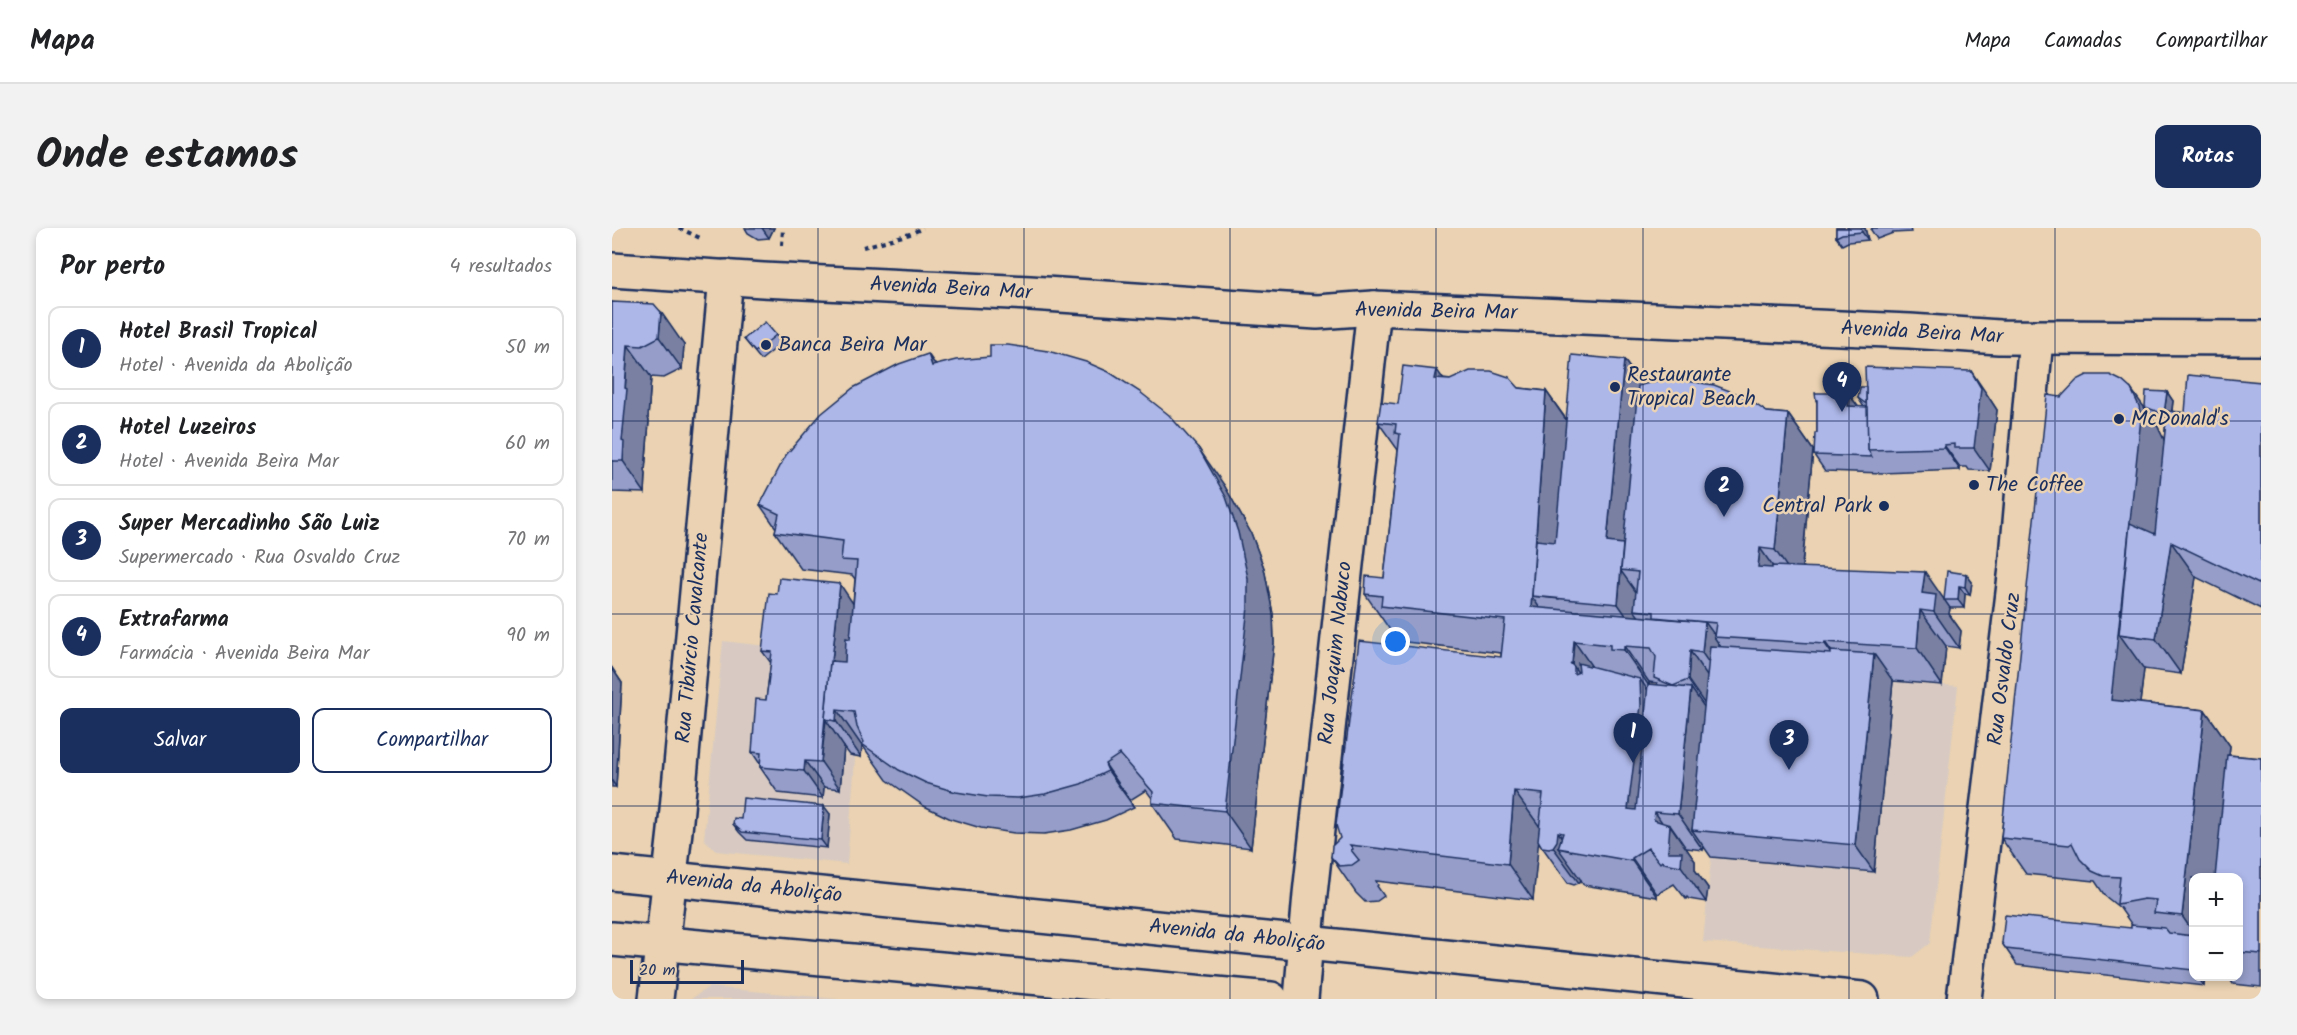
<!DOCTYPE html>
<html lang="pt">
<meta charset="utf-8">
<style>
:root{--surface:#fff;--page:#f2f2f2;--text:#202124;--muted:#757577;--line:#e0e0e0;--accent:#1b2f5e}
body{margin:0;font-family:Kalam,sans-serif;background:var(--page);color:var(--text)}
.controls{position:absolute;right:18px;bottom:18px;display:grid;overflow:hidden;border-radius:12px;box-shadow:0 3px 9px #0003}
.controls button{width:54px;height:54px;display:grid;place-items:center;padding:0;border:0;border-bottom:2px solid var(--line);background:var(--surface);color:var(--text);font:30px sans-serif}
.scale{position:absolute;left:18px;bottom:15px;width:114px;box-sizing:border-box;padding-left:6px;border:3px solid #1b2f5e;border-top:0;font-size:16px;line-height:21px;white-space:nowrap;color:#1b2f5e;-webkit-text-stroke:4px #ead2b2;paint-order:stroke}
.you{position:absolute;left:784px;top:414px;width:21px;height:21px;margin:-15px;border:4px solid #fff;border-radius:50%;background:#1a73e8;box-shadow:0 0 0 9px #1a73e833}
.badge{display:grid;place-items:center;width:39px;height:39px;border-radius:50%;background:var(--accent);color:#fff;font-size:20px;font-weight:700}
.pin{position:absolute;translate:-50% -50px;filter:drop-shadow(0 2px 3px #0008)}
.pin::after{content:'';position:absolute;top:32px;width:21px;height:18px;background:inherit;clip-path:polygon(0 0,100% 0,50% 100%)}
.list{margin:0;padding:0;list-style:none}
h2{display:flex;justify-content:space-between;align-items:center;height:78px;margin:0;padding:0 24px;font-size:26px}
h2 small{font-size:20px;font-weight:400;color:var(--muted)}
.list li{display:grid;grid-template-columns:39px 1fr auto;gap:18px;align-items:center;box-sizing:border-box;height:84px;margin:0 12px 12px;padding:0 12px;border:2px solid var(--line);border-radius:12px}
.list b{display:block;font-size:22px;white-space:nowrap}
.list p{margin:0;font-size:20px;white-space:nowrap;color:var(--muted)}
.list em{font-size:20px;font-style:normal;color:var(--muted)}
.actions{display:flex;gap:12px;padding:18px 24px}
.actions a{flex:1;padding:14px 0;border:2px solid var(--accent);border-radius:12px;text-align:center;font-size:21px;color:var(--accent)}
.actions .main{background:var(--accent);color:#fff}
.map{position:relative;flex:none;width:1649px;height:771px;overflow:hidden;border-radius:12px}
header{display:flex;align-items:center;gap:36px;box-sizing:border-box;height:84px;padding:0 30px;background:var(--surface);border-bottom:2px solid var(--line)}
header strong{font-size:28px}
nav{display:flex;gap:33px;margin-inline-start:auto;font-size:21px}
.intro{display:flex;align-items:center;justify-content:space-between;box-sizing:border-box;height:144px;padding:0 36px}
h1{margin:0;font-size:42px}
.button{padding:15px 27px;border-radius:12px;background:var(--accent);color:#fff;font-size:21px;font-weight:700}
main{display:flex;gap:36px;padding:0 36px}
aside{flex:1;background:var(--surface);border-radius:12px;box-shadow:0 3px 9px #0003}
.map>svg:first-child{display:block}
.built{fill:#d8cac2}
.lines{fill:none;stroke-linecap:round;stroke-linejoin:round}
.street-casing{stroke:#1b2f5e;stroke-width:38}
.primary-casing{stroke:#1b2f5e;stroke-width:38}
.path{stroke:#1b2f5e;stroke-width:4;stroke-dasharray:4.5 4.5;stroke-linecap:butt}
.street{stroke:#ead2b2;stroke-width:33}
.primary{stroke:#ead2b2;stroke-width:33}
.wall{fill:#959dc8;stroke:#1b2f5e;stroke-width:1.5;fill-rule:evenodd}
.shaded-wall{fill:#7980a2;stroke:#1b2f5e;stroke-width:1.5}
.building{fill:#adb7e8;stroke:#1b2f5e;stroke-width:1.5}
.grid{fill:none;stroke:#1b2f5e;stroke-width:1.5;stroke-opacity:0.55}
.poi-dot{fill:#1b2f5e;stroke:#ead2b2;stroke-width:2}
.labels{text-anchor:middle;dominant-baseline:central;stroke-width:5;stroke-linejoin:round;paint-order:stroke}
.street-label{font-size:21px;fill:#1b2f5e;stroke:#ead2b2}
.poi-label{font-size:21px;fill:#1b2f5e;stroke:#ead2b2;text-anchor:start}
</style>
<header>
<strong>Mapa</strong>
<nav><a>Mapa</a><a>Camadas</a><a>Compartilhar</a></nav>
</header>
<div class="intro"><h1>Onde estamos</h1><a class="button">Rotas</a></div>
<main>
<aside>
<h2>Por perto<small>4 resultados</small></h2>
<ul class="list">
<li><span class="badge">1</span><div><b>Hotel Brasil Tropical</b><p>Hotel · Avenida da Abolição</p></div><em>50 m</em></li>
<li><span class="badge">2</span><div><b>Hotel Luzeiros</b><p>Hotel · Avenida Beira Mar</p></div><em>60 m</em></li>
<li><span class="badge">3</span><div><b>Super Mercadinho São Luiz</b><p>Supermercado · Rua Osvaldo Cruz</p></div><em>70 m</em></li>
<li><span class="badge">4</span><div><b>Extrafarma</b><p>Farmácia · Avenida Beira Mar</p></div><em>90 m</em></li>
</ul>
<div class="actions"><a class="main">Salvar</a><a>Compartilhar</a></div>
</aside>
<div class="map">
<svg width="1649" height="771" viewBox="0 0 1649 771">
<rect width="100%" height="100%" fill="#ead2b2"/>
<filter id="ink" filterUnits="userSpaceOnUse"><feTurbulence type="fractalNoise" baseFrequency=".0167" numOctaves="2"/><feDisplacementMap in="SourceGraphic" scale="12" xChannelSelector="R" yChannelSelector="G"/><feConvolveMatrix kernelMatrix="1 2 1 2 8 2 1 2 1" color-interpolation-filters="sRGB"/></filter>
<g filter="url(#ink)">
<g class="built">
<path d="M 111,413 L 251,429 L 235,636 L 104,623 L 92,611 Z"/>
<path d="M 1117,444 L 1238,450 L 1346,458 L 1318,715 L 1300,729 L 1091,714 Z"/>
<path d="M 97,759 L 227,771 L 79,771 Z"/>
</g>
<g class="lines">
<defs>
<g id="street">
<path d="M 44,771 L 63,603 L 114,49"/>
<path d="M 689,771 L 698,666 L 762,80"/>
<path d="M 1352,771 L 1404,340 L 1424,110"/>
</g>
<g id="primary">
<path d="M 0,42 L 151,52 L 418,65 L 705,84 L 762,80 L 1298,103 L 1387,109 L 1649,110"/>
<path d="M 0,645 L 1250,771"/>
<path d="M 0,711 L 659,771"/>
</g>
</defs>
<use href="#street" class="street-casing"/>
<use href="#primary" class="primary-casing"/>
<g class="path">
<path d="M 67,0 L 88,10"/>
<path d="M 170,17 L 171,0"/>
<path d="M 251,19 L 298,6 L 311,0"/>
</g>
<use href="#street" class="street"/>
<use href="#primary" class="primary"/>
</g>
<g class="wall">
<path d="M 133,0 L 162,0 L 157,10 L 146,11 L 136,5 Z"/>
<path d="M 1224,0 L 1253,0 L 1256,12 L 1236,14 L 1230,17 L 1224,9 Z"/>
<path d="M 1260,0 L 1298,0 L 1299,4 L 1281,5 L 1265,11 L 1259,2 Z"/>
<path d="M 0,74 L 72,117 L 70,141 L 52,150 L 39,149 L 36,190 L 37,193 L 33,243 L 34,246 L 33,265 L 0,264 Z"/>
<path d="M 164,107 L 169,116 L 149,132 L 132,111 Z"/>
<path d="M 1012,132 L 1030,157 L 1155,184 L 1176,186 L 1201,222 L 1190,339 L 1332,372 L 1354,346 L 1360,354 L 1358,367 L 1353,366 L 1352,380 L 1338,380 L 1337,386 L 1349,403 L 1347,420 L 1334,418 L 1330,457 L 1281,453 L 1262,644 L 1099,629 L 1092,619 L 1091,622 L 1074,620 L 1083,633 L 1083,642 L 1096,660 L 1094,674 L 1077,671 L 1075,669 L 1074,671 L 1062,656 L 1045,666 L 1045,669 L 972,657 L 969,652 L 967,655 L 962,657 L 956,655 L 926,613 L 921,672 L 764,653 L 766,657 L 765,658 L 772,668 L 765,673 L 753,674 L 744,665 L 719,629 L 728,610 L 889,429 L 889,425 L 794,414 L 786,403 L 778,402 L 753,366 L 772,350 L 786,222 L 766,194 L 786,176 L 831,151 L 934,163 L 954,191 ZM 1037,454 L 1045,455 L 1046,457 L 1037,456 Z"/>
<path d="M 323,137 L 612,257 L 639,305 L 652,340 L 661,386 L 662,415 L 639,620 L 565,611 L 540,575 L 540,570 L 534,562 L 518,572 L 522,579 L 494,592 L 459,602 L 432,606 L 402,605 L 369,600 L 339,591 L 312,578 L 275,552 L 251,518 L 250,518 L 249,529 L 238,527 L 232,519 L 228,561 L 212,559 L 211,570 L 166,565 L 148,539 L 148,536 L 140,524 L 154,472 L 159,435 L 150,423 L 241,375 L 243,351 L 240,347 L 189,341 L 163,304 L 164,300 L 148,277 Z"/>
<path d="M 1649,154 L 1649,381 L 1584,349 L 1569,446 L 1532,441 L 1528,475 L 1593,482 L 1618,518 L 1617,527 L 1649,530 L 1649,759 L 1621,756 L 1616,748 L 1626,748 L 1626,650 L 1581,650 L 1581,748 L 1593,748 L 1592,758 L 1405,737 L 1390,715 L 1519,700 L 1520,697 L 1508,680 L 1493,668 L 1483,653 L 1414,646 L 1389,610 L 1545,197 L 1552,213 L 1554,193 L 1539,187 L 1533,179 L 1555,164 L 1561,173 L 1560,183 L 1573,185 Z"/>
<path d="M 1236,165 L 1246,179 L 1252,179 L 1246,170 L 1374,165 L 1385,182 L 1378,243 L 1357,242 L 1355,239 L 1348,239 L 1348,242 L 1271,245 L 1213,243 L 1202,227 L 1205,205 L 1205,175 L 1204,172 Z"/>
<path d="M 0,440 L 10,455 L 4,559 L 0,559 Z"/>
<path d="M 218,586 L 215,620 L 135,612 L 127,604 L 121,596 L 129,591 Z"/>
</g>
<g class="shaded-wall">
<path d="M 150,0 L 162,0 L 157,10 Z"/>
<path d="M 1249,0 L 1253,0 L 1256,12 L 1250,4 Z"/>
<path d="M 49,84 L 72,117 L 70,141 L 47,109 Z"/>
<path d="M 16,117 L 39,149 L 36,190 L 37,193 L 33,243 L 34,246 L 33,265 L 11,233 L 10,213 Z"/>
<path d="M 316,126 L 341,162 L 320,138 Z"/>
<path d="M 1012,132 L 1038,168 L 1026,344 L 995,314 Z"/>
<path d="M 825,142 L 850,178 L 823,151 Z"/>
<path d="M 1359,143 L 1374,165 L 1385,182 L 1378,243 L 1362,220 Z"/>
<path d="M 1519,161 L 1545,197 L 1553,214 L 1535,410 L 1507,406 L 1532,441 L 1524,508 L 1499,472 Z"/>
<path d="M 934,163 L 959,199 L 947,371 L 920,368 Z"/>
<path d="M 1555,164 L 1561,173 L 1558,195 L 1552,186 Z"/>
<path d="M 1236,165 L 1248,181 L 1236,178 Z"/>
<path d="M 1176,186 L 1201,222 L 1188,358 L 1163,322 Z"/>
<path d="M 1332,217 L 1348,239 L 1348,242 L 1333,220 Z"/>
<path d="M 587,221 L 612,257 L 639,305 L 652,340 L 661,386 L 662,415 L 639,620 L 613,583 Z"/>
<path d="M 1559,314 L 1584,349 L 1569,446 L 1544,411 Z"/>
<path d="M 1148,320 L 1173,356 L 1146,339 Z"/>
<path d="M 1009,343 L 1034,378 L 1022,382 L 1033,397 L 1031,412 L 1006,376 Z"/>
<path d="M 1313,344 L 1338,380 L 1337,386 L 1349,403 L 1347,420 L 1322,384 L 1310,365 Z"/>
<path d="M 1354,346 L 1360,354 L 1358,367 L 1353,359 Z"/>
<path d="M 228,356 L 246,383 L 225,482 L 250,518 L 249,529 L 224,493 L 214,491 Z"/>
<path d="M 1347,358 L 1353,366 L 1352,380 L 1346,372 Z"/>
<path d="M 920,369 L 945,404 L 919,379 Z"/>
<path d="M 1308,382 L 1334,418 L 1330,457 L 1305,420 Z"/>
<path d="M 1093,394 L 1104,409 L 1102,409 L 1118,432 L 1115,461 L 1090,425 Z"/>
<path d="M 962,413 L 987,449 L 985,472 L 960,436 Z"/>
<path d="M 1213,414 L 1238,450 L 1238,452 L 1213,416 Z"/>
<path d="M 1012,418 L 1037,454 L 1037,458 L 1012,422 Z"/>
<path d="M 1078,423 L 1103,460 L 1101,488 L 1076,452 Z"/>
<path d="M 1262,426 L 1281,453 L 1262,644 L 1243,617 Z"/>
<path d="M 0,440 L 10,455 L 4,559 L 0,553 Z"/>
<path d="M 1028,451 L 1053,487 L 1043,584 L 1057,605 L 1058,597 L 1083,633 L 1083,642 L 1096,660 L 1094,674 L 1069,638 L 1016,581 Z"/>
<path d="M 1079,460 L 1104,496 L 1080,602 L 1092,619 L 1091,622 L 1066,586 Z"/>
<path d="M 1593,482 L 1618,518 L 1604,650 L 1581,650 L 1581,704 L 1570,688 Z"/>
<path d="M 214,492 L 232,519 L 228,561 L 209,534 Z"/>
<path d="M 193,533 L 212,559 L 211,570 L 192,543 Z"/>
<path d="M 493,536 L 518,572 L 522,579 L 496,543 Z"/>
<path d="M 902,563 L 928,599 L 921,672 L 896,636 Z"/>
<path d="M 212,578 L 218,586 L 215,620 L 209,612 Z"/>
<path d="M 946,604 L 959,623 L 946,620 L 969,652 L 967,655 L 941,619 Z"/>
<path d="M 1020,630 L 1045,666 L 1045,669 L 1020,633 Z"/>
<path d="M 1585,748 L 1593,748 L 1592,758 Z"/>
</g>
<g class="building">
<path d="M 1224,0 L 1249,0 L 1250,4 L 1230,6 L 1224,9 Z"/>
<path d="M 0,74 L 42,76 L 49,84 L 47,109 L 30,118 L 16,117 L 13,160 L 15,161 L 10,213 L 12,214 L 11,233 L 0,233 Z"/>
<path d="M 153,94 L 164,107 L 143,124 L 132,111 Z"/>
<path d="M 378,117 L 396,117 L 436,123 L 474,134 L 497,144 L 528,164 L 557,187 L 587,221 L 614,269 L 626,304 L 636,350 L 636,379 L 613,583 L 540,575 L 541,564 L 508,526 L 493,536 L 496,543 L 469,556 L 433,566 L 406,570 L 376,569 L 344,564 L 314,555 L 287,542 L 250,516 L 252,514 L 245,499 L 242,484 L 225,482 L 224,493 L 213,491 L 218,433 L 233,434 L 234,410 L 238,411 L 245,333 L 229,332 L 231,313 L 163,304 L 167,286 L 148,277 L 174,227 L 209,186 L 241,160 L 287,136 L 316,126 L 320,138 L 344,132 L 378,129 Z"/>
<path d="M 960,127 L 1012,132 L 995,314 L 1011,316 L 1006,376 L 920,368 L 924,312 L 943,314 Z"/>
<path d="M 791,138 L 825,142 L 823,151 L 838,152 L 858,143 L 879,143 L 897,149 L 907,160 L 934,163 L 919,379 L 1093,394 L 1090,425 L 1078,423 L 1076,452 L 1061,458 L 1042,450 L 1044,429 L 1039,420 L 1012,418 L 1012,422 L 998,421 L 998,417 L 962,413 L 960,436 L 958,435 L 962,439 L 962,446 L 967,444 L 966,435 L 1028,451 L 1029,477 L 1016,581 L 1024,582 L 1036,456 L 1079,460 L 1066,586 L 1043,584 L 1042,592 L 1058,597 L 1056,624 L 1070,624 L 1069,638 L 1052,635 L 1050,633 L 1048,635 L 1036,620 L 1020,630 L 1020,633 L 946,620 L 951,605 L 946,604 L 945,613 L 941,619 L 937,620 L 930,619 L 926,612 L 931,566 L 902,563 L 896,636 L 738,617 L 741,621 L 739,622 L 747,632 L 740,637 L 727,638 L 719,629 L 720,618 L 728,610 L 724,597 L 747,413 L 889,429 L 893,392 L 769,378 L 770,368 L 753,366 L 754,348 L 772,350 L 788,206 L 783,205 L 784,196 L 766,194 L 769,174 L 786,176 Z"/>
<path d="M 1253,139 L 1359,143 L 1369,160 L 1362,220 L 1342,220 L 1342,216 L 1332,217 L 1333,220 L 1256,222 Z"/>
<path d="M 1475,147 L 1498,147 L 1510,153 L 1519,161 L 1527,178 L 1529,190 L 1499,472 L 1593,482 L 1570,688 L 1542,685 L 1544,672 L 1532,671 L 1505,676 L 1508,649 L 1491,648 L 1480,643 L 1468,631 L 1460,615 L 1457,617 L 1389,610 L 1435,167 L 1449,169 L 1465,152 Z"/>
<path d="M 1576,147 L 1649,154 L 1649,357 L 1559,314 L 1544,411 L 1507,406 L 1518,295 L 1543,306 L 1555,183 L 1573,185 Z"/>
<path d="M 1060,151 L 1102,157 L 1131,168 L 1155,184 L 1176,186 L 1163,322 L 1148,320 L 1146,339 L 1160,340 L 1160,338 L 1313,344 L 1310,365 L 1324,367 L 1322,384 L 1308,382 L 1305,420 L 1213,414 L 1213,416 L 1102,409 L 1104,395 L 1042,389 L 1042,384 L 1022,382 L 1026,344 L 1009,342 L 1026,158 L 1044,153 Z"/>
<path d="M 1248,159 L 1254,159 L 1254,175 L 1253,175 L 1246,170 Z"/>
<path d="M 1534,163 L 1555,164 L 1552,186 L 1533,179 Z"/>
<path d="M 1203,165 L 1236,165 L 1236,178 L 1255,179 L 1256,222 L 1260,229 L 1202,227 L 1203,205 L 1205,205 L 1205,172 L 1204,172 Z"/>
<path d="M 1335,343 L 1354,346 L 1353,359 L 1347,358 L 1346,372 L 1332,372 Z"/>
<path d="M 167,350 L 228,356 L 220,433 L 218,433 L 209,534 L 193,533 L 192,543 L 148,539 L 149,525 L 140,524 L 144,471 L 154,472 L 160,424 L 150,423 L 157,365 L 165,366 Z"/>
<path d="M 1098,418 L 1219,426 L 1219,423 L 1262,426 L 1243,617 L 1080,602 Z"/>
<path d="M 1615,527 L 1649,530 L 1649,726 L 1626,724 L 1626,650 L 1603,650 Z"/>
<path d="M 131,570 L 212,578 L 209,612 L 130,604 L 121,596 L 122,590 L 129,591 Z"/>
<path d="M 1393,687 L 1519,700 L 1519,697 L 1553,700 L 1557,705 L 1581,708 L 1581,742 L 1394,721 L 1390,715 Z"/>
</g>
</g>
<path class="grid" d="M 206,0 L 206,771M 412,0 L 412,771M 618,0 L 618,771M 824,0 L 824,771M 1031,0 L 1031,771M 1237,0 L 1237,771M 1443,0 L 1443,771M 0,193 L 1649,193M 0,386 L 1649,386M 0,578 L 1649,578"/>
<g class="poi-dot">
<circle cx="154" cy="117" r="6"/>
<circle cx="1003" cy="159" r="6"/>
<circle cx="1507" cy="191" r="6"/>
<circle cx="1362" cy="257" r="6"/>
<circle cx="1272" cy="278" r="6"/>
</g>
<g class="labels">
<g class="street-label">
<text transform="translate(339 61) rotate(3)">Avenida Beira Mar</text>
<text transform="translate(824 84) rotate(1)">Avenida Beira Mar</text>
<text transform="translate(1310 105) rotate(3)">Avenida Beira Mar</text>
<text transform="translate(81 410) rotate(-85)">Rua Tibúrcio Cavalcante</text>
<text transform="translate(724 425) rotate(-84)">Rua Joaquim Nabuco</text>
<text transform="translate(1393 441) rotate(-83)">Rua Osvaldo Cruz</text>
<text transform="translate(142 659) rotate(6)">Avenida da Abolição</text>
<text transform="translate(625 708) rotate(6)">Avenida da Abolição</text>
</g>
<g class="poi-label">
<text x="166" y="117">Banca Beira Mar</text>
<text x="1015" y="147">Restaurante<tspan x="1015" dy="24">Tropical Beach</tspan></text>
<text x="1519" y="191">McDonald's</text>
<text x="1374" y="257">The Coffee</text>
<text x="1260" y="278" text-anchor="end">Central Park</text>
</g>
</g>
</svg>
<div class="controls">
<button>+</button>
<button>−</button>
</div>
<div class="scale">20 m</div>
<div class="you"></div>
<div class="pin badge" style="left:1021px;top:535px">1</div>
<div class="pin badge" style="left:1112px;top:289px">2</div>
<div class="pin badge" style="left:1177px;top:542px">3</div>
<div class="pin badge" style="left:1230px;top:184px">4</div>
</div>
</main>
